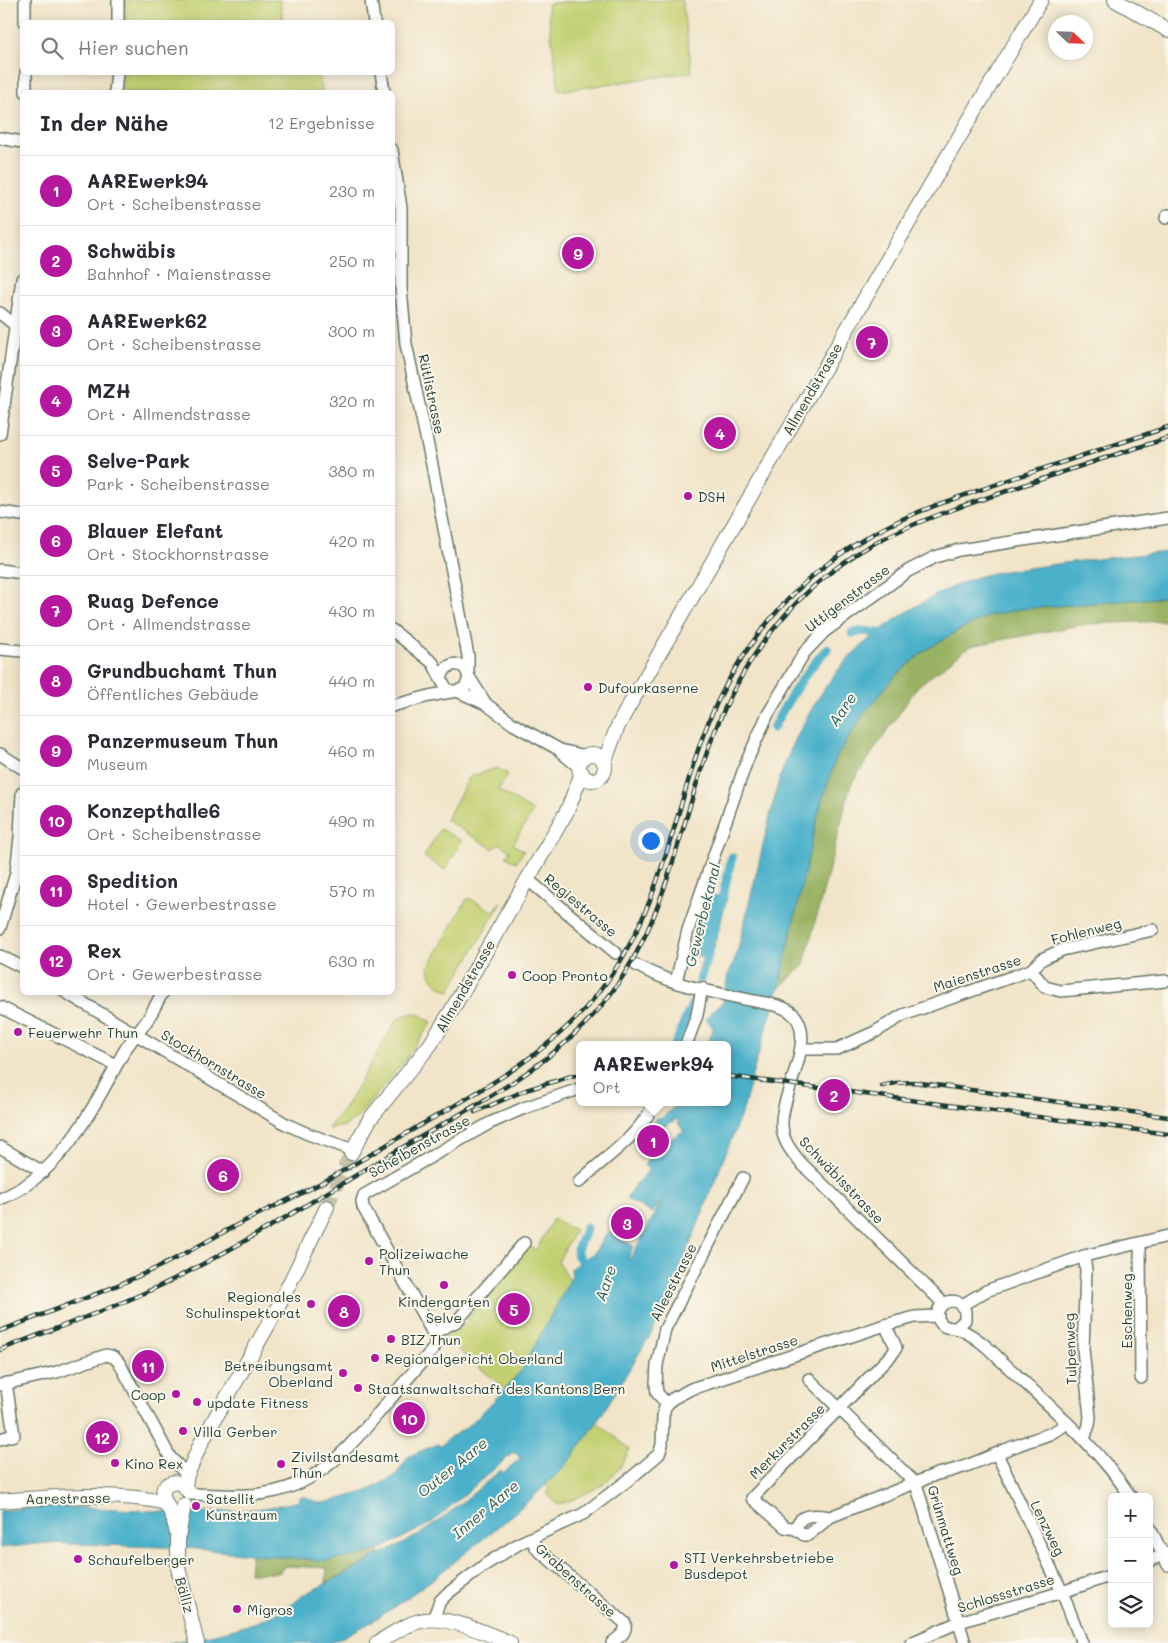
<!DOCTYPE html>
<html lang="de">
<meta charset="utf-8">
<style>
:root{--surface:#fff;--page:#f7f7f7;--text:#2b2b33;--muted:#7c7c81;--line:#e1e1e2;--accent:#b5179e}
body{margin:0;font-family:Mali,sans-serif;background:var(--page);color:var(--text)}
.controls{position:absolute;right:15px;bottom:15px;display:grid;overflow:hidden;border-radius:8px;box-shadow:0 2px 12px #0003}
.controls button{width:45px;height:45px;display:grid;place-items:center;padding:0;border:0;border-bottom:1px solid var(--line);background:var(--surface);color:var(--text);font:25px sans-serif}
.compass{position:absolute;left:1048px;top:15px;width:45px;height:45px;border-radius:50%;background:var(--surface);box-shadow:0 2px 12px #0003;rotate:113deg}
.you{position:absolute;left:650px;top:840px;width:18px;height:18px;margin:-12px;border:4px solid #fff;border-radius:50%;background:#1a73e8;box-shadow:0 0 0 8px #1a73e833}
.badge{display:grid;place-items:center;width:32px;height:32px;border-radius:50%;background:var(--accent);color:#fff;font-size:16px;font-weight:700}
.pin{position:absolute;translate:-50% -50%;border:2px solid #fff;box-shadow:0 1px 5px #0006}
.popup{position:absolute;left:576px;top:1041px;width:155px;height:65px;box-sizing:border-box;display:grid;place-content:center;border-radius:8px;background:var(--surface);filter:drop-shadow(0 1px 4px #0005);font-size:16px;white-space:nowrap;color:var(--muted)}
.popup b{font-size:19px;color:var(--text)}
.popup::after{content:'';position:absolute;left:50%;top:100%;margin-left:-10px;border:10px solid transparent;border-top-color:var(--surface)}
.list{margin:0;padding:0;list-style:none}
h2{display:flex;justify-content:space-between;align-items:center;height:65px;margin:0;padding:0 20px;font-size:21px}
h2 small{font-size:16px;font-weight:400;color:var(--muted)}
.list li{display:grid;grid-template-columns:32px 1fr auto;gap:15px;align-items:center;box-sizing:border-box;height:70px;padding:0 20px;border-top:1px solid var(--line)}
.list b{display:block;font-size:19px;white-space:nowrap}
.list p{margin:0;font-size:16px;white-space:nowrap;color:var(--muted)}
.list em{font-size:16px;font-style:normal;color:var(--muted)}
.icon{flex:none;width:28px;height:28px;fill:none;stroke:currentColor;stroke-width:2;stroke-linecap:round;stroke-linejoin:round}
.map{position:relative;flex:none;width:1168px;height:1643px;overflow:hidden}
.search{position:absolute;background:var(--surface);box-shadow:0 2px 12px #0003;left:20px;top:20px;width:375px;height:55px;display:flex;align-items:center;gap:12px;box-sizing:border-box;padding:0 18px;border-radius:8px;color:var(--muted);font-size:19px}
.panel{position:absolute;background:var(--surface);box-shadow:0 2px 12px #0003;left:20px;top:90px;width:375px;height:905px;border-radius:8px}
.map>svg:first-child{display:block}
.green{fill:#c3d072;stroke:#718653}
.forest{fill:#9ab264;stroke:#5c784c}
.water{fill:#4cb1cb;stroke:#367780}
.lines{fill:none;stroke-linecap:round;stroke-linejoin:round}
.canal{stroke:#4cb1cb;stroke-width:9}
.minor-tunnel{stroke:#c7c3aa;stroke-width:11;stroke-dasharray:11 5.5;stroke-linecap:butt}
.major-tunnel{stroke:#c7c3aa;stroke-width:14;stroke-dasharray:14 7;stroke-linecap:butt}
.minor-casing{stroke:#687768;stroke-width:14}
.major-casing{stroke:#687768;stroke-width:16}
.minor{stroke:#fff;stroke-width:11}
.major{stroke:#fff;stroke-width:14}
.rail-casing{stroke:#1f3d34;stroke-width:4.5}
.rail{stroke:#fbf7ec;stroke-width:2.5;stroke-dasharray:8;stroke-linecap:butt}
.poi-dot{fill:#b5179e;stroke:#fbf7ec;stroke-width:2}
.labels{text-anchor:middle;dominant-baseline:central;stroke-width:4;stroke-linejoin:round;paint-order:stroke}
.street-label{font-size:14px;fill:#1f3d34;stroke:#fbf7ec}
.poi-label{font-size:14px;fill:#1f3d34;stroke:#fbf7ec;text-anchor:start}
.water-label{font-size:15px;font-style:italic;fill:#2c6061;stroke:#fbf7ec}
</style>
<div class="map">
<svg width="1168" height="1643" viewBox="0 0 1168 1643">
<rect width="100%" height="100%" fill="#fbf7ec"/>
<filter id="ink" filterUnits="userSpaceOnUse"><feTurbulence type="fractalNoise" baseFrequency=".02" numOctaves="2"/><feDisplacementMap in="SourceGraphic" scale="10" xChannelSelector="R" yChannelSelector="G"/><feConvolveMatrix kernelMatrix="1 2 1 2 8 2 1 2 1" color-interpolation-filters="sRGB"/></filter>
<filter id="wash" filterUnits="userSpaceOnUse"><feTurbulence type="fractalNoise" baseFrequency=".0096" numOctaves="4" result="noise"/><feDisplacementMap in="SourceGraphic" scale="20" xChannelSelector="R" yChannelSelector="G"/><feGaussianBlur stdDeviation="1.12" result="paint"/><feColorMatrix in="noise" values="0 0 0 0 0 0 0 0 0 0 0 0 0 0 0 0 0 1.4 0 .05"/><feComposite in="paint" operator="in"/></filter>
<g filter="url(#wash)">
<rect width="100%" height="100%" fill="#f1e4c8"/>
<g class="green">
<path d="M 125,0 L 280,0 L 283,22 L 125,22 Z"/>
<path d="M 579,0 L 682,0 L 692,72 L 559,91 L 547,4 Z"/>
<path d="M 123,73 L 318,73 L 323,92 L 122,92 Z"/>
<path d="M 497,768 L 508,774 L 498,790 L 533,811 L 513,844 L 524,851 L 516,862 L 506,857 L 510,851 L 498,843 L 493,849 L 446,820 L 469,778 L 471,776 Z"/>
<path d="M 440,829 L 462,841 L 445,870 L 424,857 Z"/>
<path d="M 467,899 L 471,899 L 494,912 L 500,902 L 501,903 L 449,992 C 438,985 429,980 429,966 Z"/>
<path d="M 413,1013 L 420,1015 L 432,1022 L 402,1064 L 356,1119 L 345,1126 L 328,1129 C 333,1120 339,1116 345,1108 L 395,1022 L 402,1016 Z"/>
<path d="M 553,1219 L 575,1230 L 558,1262 L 570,1281 L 522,1369 L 505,1389 L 448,1341 L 444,1333 L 465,1324 L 483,1294 L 526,1245 L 536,1250 Z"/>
<path d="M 597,1422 L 629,1449 C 620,1480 586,1496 557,1505 L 546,1492 L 549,1489 L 545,1485 L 572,1458 Z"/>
</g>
<g class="forest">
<path d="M 1168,597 L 1168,621 L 1086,624 L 970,646 L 918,686 L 851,784 L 804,965 L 779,988 L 812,839 L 822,800 L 836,758 L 863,715 L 894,677 L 924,651 L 959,630 L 989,616 L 1020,609 Z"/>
<path d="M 379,1550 L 380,1554 L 371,1557 L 371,1560 L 326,1583 L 327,1568 L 285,1566 L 279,1573 L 249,1573 L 251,1554 C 294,1559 338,1566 379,1550 Z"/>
</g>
<g class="water">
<path d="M 1168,552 L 1168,597 L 1021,609 L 989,616 L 959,630 L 924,651 L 894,677 L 863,715 L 836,758 L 822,800 L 812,839 L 779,988 L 753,1072 L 744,1107 L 664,1311 L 648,1339 L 597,1422 L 572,1458 L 558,1473 L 533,1497 L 493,1531 L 429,1582 L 394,1607 L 368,1624 L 331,1643 L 167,1643 C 209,1636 272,1625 303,1595 L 371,1561 L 370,1558 C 421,1541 461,1503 501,1470 L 504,1473 L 520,1458 L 514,1452 L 431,1523 L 379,1550 L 355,1557 L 325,1561 L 187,1548 L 46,1543 L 0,1548 L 0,1511 C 13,1510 26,1507 38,1507 C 125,1505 213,1523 299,1501 L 300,1497 L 304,1496 L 318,1503 L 324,1503 L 365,1492 L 395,1476 L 409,1456 L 438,1444 L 440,1446 L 451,1436 C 464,1435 513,1381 522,1369 L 572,1276 L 571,1268 L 595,1252 L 607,1232 L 633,1246 L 628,1259 L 630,1259 L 662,1201 L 652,1213 L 626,1199 L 633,1187 L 650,1169 L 644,1166 L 654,1149 L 685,1130 L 682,1129 L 678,1122 L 679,1119 L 677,1119 L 647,1136 L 656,1117 L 661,1119 L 679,1102 L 727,1102 L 727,1045 L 708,1045 L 713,1028 L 706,1018 L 723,1001 L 728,975 L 736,957 L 779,779 C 792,742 814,700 839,669 C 866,635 928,595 969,580 C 988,572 1009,571 1028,568 C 1075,561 1121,556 1168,552 Z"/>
<path d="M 708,894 L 727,898 L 711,959 L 693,955 Z"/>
</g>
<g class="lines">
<g class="canal">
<path d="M 852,633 L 864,631 L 889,635"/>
<path d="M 773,728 C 788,699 804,673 827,649"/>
<path d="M 720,907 L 732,857"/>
<path d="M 700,980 L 710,947"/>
<path d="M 675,1045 L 692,1004"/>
<path d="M 582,1262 L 577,1254 L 577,1250 L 586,1228"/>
</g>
</g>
</g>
<g filter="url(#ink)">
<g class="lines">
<path class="minor-tunnel" d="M 616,953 L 636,965"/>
<path class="major-tunnel" d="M 327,1207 L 351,1153"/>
<defs>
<g id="minor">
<path d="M 25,0 L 25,22"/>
<path d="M 118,0 L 118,22"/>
<path d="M 371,0 L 374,22"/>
<path d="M 26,72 L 26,92"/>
<path d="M 381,72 L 384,92"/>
<path d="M 115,92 L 117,72"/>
<path d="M 0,138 L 22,142"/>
<path d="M 392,150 L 401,208 L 401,289 L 406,344 L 432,465 L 468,656 L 468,672"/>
<path d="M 1166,218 L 1168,215"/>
<path d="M 0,313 L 21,330"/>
<path d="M 0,434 L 22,279"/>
<path d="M 0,512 L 22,515"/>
<path d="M 0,570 L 22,573"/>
<path d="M 392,630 L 433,663 L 441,679"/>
<path d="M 0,649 L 22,651"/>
<path d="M 469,677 L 486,704"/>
<path d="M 457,691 L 486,704 L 513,724 L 560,750 L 586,756"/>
<path d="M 392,706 L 429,696 L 461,690 L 466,686 L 469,677 L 465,668 C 454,660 444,666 441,679 L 446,688 L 453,692"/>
<path d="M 561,752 L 580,768"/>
<path d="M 0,754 L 22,768"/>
<path d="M 527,879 L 616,953"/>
<path d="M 0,928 L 16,873 L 20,837 L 22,793"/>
<path d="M 0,956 L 22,967"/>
<path d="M 636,965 C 678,989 731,995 778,1006 C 830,1021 780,1090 782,1125 C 782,1140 791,1151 800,1162 L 943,1303"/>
<path d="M 1031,970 L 1042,959 L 1062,950 L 1153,930"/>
<path d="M 676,982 L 688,930 L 746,763 L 767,716 L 804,653 L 825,631 L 908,571 L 935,557 L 959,550 L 1168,518"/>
<path d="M 65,992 L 286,1124 L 308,1134 L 353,1150"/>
<path d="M 0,1007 L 116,1065"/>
<path d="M 686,1045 L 697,1015 L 702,988"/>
<path d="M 801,1049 L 837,1049 L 875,1032 L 903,1015 L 1031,970 L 1045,987 L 1061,991 L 1165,981"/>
<path d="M 0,1147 L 43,1172"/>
<path d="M 579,1182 C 605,1157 640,1136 655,1102"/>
<path d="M 0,1199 C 64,1173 93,1106 125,1050 C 131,1040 139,1032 146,1022 C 152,1013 157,1002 163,992"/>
<path d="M 1140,1243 L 1141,1378"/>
<path d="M 962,1305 L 986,1291 L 1084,1256 L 1168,1236"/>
<path d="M 956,1328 L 965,1320 L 965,1311 L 960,1303 C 943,1295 929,1315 944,1326 C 949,1329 954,1327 959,1329 C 969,1333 980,1341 988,1348 C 1037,1396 1093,1440 1131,1497"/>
<path d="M 433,1333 L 457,1321 L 524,1243"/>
<path d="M 809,1379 L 916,1484 L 965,1643"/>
<path d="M 0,1385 L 57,1372 L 106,1355 C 113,1356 116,1358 120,1364 L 170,1457 L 187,1475"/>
<path d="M 667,1404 L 657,1393 L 656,1384 L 657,1365 L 665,1329 L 743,1178"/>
<path d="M 0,1439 L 14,1435 L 6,1383"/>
<path d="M 1084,1439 L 1089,1425 L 1090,1417 L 1083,1349 L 1086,1270 L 1084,1256"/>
<path d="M 997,1454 L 1062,1592 L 1082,1643"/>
<path d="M 189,1494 C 217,1494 245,1498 272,1492 C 322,1482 351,1445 382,1409 C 399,1388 417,1368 434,1348 L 436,1342 L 433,1333 L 363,1207 L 362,1201 L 364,1195 L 490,1123 L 524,1108 L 579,1089"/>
<path d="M 830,1517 C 817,1515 799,1512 796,1529 L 804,1535 L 808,1535 L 830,1517 L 937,1474 C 965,1469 991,1455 1018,1445 C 1035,1438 1052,1436 1067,1423"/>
<path d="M 1149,1526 L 1168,1565"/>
<path d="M 796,1529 L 785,1527 L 752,1498 L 893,1353 L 896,1348 L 895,1345 L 885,1325"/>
<path d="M 531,1538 L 537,1549 L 625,1623 C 627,1634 619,1636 612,1643"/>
<path d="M 1149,1561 L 1168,1553"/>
<path d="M 433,1619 L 440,1601 L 447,1594 L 486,1564 L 520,1543 L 583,1514 L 631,1478 L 659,1454 L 662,1445 L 663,1416 L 665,1407 L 672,1399 L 691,1389 L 885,1325 L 915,1317 L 938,1316"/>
<path d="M 911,1643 L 959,1622 L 1062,1592 L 1112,1575"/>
</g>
<g id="major">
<path d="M 1115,0 L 1168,30"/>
<circle cx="592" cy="767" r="13"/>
<path d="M 604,763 L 617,728 L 626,711 L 930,186 L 1041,0"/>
<path d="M 351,1153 L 370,1119 L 430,1045 L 450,1013 L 567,811 L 582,773"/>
<path d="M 185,1485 L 187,1475 L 201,1443 L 276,1311 L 327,1207"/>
<path d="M 0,1501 C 50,1497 117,1491 166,1503"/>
<path d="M 184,1505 L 178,1537 L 178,1568 L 197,1643"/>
<path d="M 177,1533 C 175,1526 174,1519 171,1513 C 169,1507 163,1502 163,1495 C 162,1484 173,1480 182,1484 L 188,1491"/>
<path d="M 377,1643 C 392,1634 407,1623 425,1620 C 447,1616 490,1634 510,1643"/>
</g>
</defs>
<use href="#minor" class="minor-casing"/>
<use href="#major" class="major-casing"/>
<use href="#minor" class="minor"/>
<use href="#major" class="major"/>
<defs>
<g id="rail">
<path d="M 727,1076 L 1168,1134"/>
<path d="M 882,1086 L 896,1083 L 914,1082 L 1168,1117"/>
<path d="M 475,1112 L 526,1090 L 575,1075"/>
<path d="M 0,1331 C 51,1311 103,1293 152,1270 C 181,1257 208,1240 235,1226 C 263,1211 292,1199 319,1184 C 351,1167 382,1147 414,1129 C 476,1093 543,1058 591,1002 C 653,929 668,841 697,753 C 729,655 795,572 888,526 C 927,506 970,494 1012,479 C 1064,462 1116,444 1168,427"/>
<path d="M 0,1350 C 58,1327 118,1307 174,1279 C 253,1239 329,1191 405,1146 C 475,1105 549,1069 602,1005 C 661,933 675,847 704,761 C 735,667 791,588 880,540 C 920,520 962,506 1004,492 C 1059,473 1113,455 1168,438"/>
</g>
</defs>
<use href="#rail" class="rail-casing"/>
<use href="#rail" class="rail"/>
</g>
</g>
<g class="poi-dot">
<circle cx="688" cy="496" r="5"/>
<circle cx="588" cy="687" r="5"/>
<circle cx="512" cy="975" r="5"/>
<circle cx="18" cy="1032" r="5"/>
<circle cx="369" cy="1261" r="5"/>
<circle cx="444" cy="1285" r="5"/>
<circle cx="311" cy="1304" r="5"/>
<circle cx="391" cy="1339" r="5"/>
<circle cx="375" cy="1358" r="5"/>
<circle cx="343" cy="1373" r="5"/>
<circle cx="358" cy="1388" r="5"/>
<circle cx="176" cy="1394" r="5"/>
<circle cx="197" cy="1402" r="5"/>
<circle cx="183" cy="1431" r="5"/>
<circle cx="115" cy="1463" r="5"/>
<circle cx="281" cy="1464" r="5"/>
<circle cx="196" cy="1506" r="5"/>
<circle cx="78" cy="1559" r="5"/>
<circle cx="674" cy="1565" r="5"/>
<circle cx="237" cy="1609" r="5"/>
</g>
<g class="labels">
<g class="street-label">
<text transform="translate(812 389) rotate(-60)">Allmendstrasse</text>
<text transform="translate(432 394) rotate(78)">Rütlistrasse</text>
<text transform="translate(847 598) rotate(-37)">Uttigenstrasse</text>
<text transform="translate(581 905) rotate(40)">Regiestrasse</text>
<text transform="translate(1086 931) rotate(-14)">Fohlenweg</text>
<text transform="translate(977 973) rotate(-18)">Maienstrasse</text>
<text transform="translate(465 986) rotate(-60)">Allmendstrasse</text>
<text transform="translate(214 1064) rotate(31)">Stockhornstrasse</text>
<text transform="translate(419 1146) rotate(-29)">Scheibenstrasse</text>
<text transform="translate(842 1180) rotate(46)">Schwäbisstrasse</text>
<text transform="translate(673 1282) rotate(-63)">Alleestrasse</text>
<text transform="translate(1126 1311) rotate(-90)">Eschenweg</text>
<text transform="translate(1070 1349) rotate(-92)">Tulpenweg</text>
<text transform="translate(754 1353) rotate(-18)">Mittelstrasse</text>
<text transform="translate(787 1441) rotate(-45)">Merkurstrasse</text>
<text transform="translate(68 1498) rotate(-1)">Aarestrasse</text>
<text transform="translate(1048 1528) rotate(64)">Lenzweg</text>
<text transform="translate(946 1530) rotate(73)">Grünmattweg</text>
<text transform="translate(576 1580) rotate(42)">Grabenstrasse</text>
<text transform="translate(1006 1593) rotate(-17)">Schlossstrasse</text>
<text transform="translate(185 1595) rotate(75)">Bälliz</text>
</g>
<g class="poi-label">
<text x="698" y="496">DSH</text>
<text x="598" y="687">Dufourkaserne</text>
<text x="522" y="975">Coop Pronto</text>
<text x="28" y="1032">Feuerwehr Thun</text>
<text x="379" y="1253">Polizeiwache<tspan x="379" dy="16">Thun</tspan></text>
<text x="301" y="1296" text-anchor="end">Regionales<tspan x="301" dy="16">Schulinspektorat</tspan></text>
<text x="444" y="1301" text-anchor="middle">Kindergarten<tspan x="444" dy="16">Selve</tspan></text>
<text x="401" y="1339">BIZ Thun</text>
<text x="385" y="1358">Regionalgericht Oberland</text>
<text x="333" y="1365" text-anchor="end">Betreibungsamt<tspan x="333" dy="16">Oberland</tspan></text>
<text x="368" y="1388">Staatsanwaltschaft des Kantons Bern</text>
<text x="166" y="1394" text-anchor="end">Coop</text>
<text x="207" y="1402">update Fitness</text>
<text x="193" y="1431">Villa Gerber</text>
<text x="291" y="1456">Zivilstandesamt<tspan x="291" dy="16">Thun</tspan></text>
<text x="125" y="1463">Kino Rex</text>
<text x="206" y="1498">Satellit<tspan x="206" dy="16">Kunstraum</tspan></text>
<text x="684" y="1557">STI Verkehrsbetriebe<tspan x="684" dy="16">Busdepot</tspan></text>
<text x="88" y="1559">Schaufelberger</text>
<text x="247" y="1609">Migros</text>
</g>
<g class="water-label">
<text transform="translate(842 709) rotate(-55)">Aare</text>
<text transform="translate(702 915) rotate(-76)">Gewerbekanal</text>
<text transform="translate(605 1283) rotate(-71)">Aare</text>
<text transform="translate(452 1467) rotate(-39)">Outer Aare</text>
<text transform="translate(485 1509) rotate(-40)">Inner Aare</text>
</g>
</g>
</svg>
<div class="controls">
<button>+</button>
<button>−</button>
<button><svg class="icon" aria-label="layers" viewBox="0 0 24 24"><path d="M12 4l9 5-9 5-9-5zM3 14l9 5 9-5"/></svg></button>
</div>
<svg class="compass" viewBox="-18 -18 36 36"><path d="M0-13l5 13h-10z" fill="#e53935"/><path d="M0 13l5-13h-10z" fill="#7c7c81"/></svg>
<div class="you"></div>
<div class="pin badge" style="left:653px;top:1141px">1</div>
<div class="popup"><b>AAREwerk94</b>Ort</div>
<div class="pin badge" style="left:834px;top:1095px">2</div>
<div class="pin badge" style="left:627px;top:1223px">3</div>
<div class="pin badge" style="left:720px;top:433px">4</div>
<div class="pin badge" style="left:514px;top:1309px">5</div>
<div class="pin badge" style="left:223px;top:1175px">6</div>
<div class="pin badge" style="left:872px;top:342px">7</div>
<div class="pin badge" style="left:344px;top:1311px">8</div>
<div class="pin badge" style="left:578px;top:253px">9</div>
<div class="pin badge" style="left:409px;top:1418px">10</div>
<div class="pin badge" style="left:148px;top:1366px">11</div>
<div class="pin badge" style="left:102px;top:1437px">12</div>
<div class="search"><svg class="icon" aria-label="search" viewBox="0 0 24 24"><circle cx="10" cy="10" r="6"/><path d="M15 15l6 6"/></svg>Hier suchen</div>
<section class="panel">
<h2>In der Nähe<small>12 Ergebnisse</small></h2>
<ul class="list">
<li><span class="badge">1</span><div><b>AAREwerk94</b><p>Ort · Scheibenstrasse</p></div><em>230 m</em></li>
<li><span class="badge">2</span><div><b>Schwäbis</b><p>Bahnhof · Maienstrasse</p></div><em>250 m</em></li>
<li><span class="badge">3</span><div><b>AAREwerk62</b><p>Ort · Scheibenstrasse</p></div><em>300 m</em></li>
<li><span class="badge">4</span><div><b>MZH</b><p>Ort · Allmendstrasse</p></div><em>320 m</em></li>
<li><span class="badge">5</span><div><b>Selve-Park</b><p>Park · Scheibenstrasse</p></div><em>380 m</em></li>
<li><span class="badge">6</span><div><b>Blauer Elefant</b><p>Ort · Stockhornstrasse</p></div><em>420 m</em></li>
<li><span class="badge">7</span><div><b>Ruag Defence</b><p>Ort · Allmendstrasse</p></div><em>430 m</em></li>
<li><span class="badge">8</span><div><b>Grundbuchamt Thun</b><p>Öffentliches Gebäude</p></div><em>440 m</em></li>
<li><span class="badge">9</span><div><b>Panzermuseum Thun</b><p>Museum</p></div><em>460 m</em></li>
<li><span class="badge">10</span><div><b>Konzepthalle6</b><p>Ort · Scheibenstrasse</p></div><em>490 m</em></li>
<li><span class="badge">11</span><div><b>Spedition</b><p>Hotel · Gewerbestrasse</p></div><em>570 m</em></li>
<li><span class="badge">12</span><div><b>Rex</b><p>Ort · Gewerbestrasse</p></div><em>630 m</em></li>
</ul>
</section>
</div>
